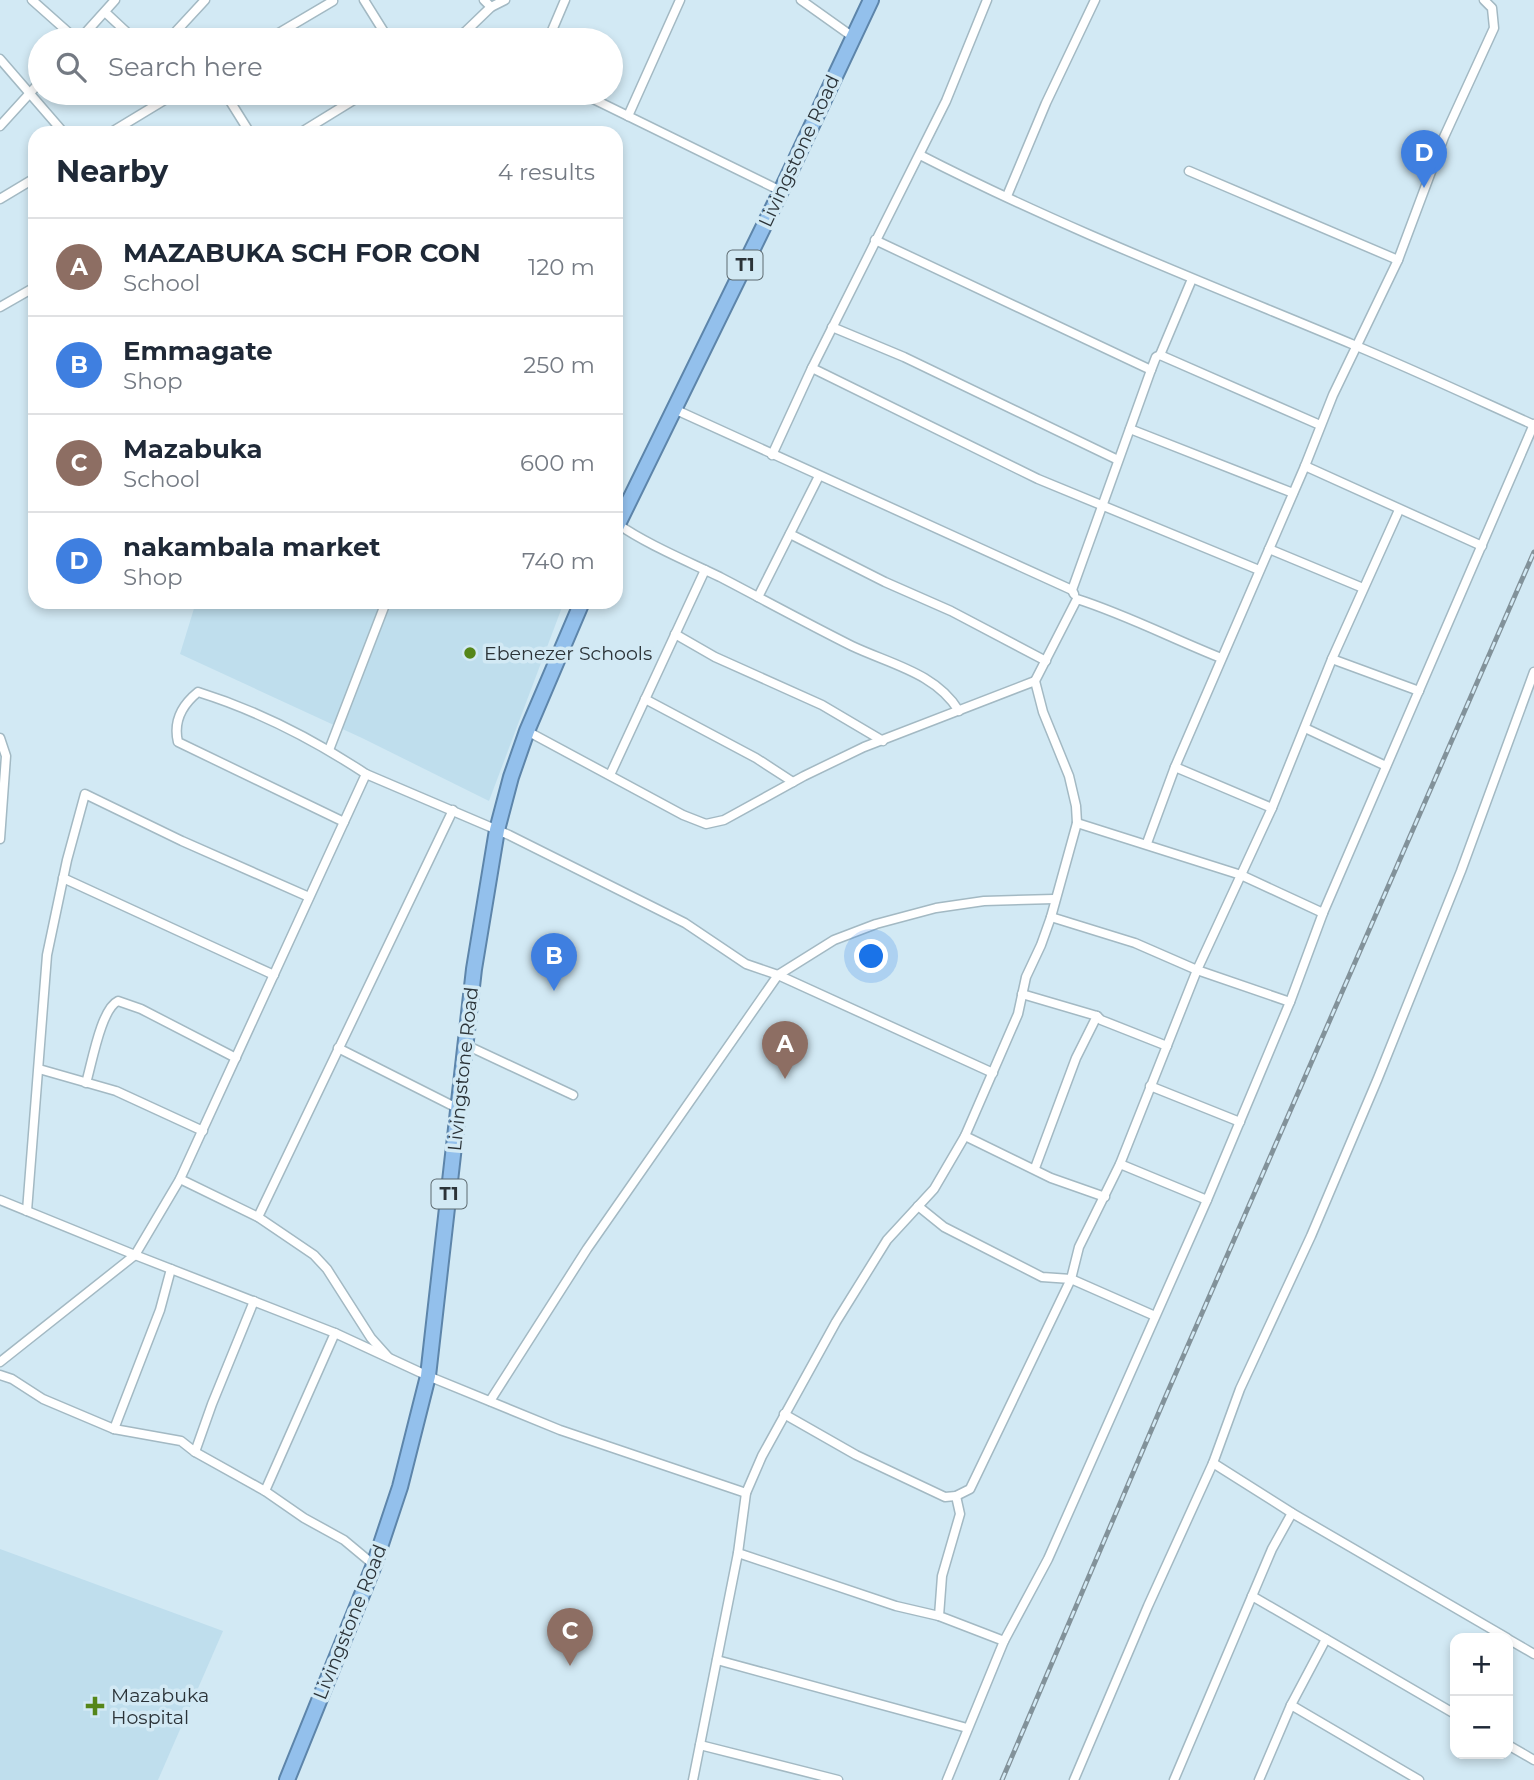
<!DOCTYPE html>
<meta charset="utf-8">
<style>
:root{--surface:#fff;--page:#f2f2f3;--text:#1f2937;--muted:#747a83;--line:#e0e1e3;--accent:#2563eb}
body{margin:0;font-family:Montserrat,sans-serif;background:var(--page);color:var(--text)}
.controls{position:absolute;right:21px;bottom:21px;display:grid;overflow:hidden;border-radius:14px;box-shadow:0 4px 10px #0003}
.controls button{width:63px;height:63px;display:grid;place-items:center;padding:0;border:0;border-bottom:2px solid var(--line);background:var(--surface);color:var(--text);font:35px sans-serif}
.you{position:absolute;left:872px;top:957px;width:24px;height:24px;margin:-18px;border:5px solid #fff;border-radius:50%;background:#1a73e8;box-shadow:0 0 0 10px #1a73e833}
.badge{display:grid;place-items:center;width:46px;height:46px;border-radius:50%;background:var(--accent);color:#fff;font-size:23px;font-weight:700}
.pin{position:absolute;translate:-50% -58px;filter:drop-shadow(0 2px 4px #0008)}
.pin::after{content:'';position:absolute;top:37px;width:24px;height:21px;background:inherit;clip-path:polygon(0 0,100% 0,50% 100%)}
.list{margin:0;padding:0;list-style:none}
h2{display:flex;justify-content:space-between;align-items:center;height:91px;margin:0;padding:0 28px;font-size:30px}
h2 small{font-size:23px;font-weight:400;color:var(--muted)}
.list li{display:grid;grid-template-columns:46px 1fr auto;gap:21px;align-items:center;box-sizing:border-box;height:98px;padding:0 28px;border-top:2px solid var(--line)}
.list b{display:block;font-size:26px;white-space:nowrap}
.list p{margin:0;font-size:23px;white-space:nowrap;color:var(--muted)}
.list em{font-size:23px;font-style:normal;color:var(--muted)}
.icon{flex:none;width:38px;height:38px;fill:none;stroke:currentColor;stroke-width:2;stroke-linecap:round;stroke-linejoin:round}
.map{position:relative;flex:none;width:1534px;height:1780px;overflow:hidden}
.search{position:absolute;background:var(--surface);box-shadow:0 4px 10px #0003;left:28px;top:28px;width:595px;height:77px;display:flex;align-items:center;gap:18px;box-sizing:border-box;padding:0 24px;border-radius:38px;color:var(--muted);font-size:26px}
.panel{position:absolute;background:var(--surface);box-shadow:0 4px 10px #0003;left:28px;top:126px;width:595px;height:483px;border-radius:21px}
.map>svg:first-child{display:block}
.built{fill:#bfdeed}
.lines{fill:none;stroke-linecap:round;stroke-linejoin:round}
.minor-casing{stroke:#a3b9c3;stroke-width:11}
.trunk-casing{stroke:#5d85aa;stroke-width:18}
.minor{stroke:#fff;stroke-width:8}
.trunk{stroke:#93c0ec;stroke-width:14}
.rail-casing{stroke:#82929a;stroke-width:5}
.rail{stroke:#d2e9f4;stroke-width:2.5;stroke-dasharray:8;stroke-linecap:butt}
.poi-dot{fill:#558619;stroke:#d2e9f4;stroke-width:2.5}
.labels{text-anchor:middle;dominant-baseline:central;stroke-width:7;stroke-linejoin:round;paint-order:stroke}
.shield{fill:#d2e9f4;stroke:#5d6a70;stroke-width:2}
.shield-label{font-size:18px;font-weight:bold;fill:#2b3338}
.street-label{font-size:19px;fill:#2b3338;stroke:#d2e9f4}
.poi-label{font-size:19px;fill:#2b3338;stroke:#d2e9f4;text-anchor:start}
</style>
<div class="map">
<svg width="1534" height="1780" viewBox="0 0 1534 1780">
<rect width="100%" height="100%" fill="#d2e9f4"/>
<g class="built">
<path d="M 196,602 L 564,602 L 489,801 L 362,738 L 180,654 Z"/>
<path d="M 0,1549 L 223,1631 L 158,1780 L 0,1780 Z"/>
</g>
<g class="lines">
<defs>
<g id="minor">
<path d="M 32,0 L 77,40"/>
<path d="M 364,0 L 389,40"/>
<path d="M 484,0 L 491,7 L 505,0"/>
<path d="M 801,0 L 853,37"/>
<path d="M 105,12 L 135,40"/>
<path d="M 465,32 L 491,7"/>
<path d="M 79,40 L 115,0"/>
<path d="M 168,40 L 205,0"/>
<path d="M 267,40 L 333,1"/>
<path d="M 451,40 L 465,32 L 481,40"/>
<path d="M 548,40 L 565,0"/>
<path d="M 0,59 L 64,133"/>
<path d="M 225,93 L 250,133"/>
<path d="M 581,93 L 781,191"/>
<path d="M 628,116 L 680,0"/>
<path d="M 0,126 L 40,82"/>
<path d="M 110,133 L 176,93"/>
<path d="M 300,133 L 365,93"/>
<path d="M 920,155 C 1060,227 1208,284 1354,345 C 1414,370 1474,398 1534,425"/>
<path d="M 1189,171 L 1398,260"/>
<path d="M 1007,196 L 1046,103 L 1095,0"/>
<path d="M 0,199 L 35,178"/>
<path d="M 875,240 L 1151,370"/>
<path d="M 0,307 L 35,287"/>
<path d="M 832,327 L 904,357 L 1118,460"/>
<path d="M 1160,355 L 1320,425"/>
<path d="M 812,368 L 1038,479 L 1259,570"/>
<path d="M 674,409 L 1072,590"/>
<path d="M 1130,429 L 1293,493"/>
<path d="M 772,455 L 812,368 L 946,101 L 987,0"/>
<path d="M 1305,466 L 1482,546"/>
<path d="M 616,523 C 648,545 685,560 720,577 C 764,600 808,624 852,646 C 890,664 936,673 959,711"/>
<path d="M 790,534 L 885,582 L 951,611 L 1046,661"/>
<path d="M 1269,549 L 1363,588"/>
<path d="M 1074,594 L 1072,590 L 1151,370 L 1156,357 L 1160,355 L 1192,279"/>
<path d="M 758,597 L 819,476"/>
<path d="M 675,634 L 715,657 L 822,705 L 883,741"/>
<path d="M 1332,659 L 1419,691"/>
<path d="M 645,699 L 756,758 L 793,782"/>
<path d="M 1305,728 L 1386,766"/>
<path d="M 527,731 L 683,815 L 706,824 L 724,820 L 804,776 L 864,747 L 1035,681"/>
<path d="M 0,738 L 6,756 L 0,839"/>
<path d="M 329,750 L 386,602"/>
<path d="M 1175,767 L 1272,808"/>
<path d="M 610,775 L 705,570"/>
<path d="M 344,822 L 178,742 C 173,721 182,705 198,692 C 259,711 313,739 366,774"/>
<path d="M 1077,823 L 1241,875 L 1323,913"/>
<path d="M 1147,843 L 1175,767 L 1305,466 L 1333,395 L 1398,260 L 1444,137 L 1494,28 L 1492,8 L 1484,0"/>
<path d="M 63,878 L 274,975"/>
<path d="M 1051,917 L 1135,943 L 1197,970 L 1290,1002"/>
<path d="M 1022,994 L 1097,1016 L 1101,1020 L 1167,1046"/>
<path d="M 466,1045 L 573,1095"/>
<path d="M 338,1048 L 459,1109"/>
<path d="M 39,1069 L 116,1091 L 203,1131"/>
<path d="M 86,1083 C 92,1063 101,1009 118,1001 L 141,1009 L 236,1058"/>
<path d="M 1150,1086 L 1240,1122"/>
<path d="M 965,1136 L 1051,1178 L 1105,1197"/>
<path d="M 1120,1164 L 1207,1200"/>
<path d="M 1035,1168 L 1076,1058 L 1097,1016"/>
<path d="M 180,1179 L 258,1217 L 314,1255 L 327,1269 L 371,1338 L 388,1357"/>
<path d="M 0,1200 L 135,1255 L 0,1362"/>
<path d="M 918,1206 L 944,1227 L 1042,1277 L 1071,1279 L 1155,1316"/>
<path d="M 27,1211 L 47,955 L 67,860 L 85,794 L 182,841 L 309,897"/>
<path d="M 258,1217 L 453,810"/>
<path d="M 0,1375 L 12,1379 L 43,1399 L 114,1429 L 181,1441 L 195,1452 L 265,1491 L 304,1518 L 344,1540 L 374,1565"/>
<path d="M 490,1401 L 587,1249 L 778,975 L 834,940 L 876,924 L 936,908 L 984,901 L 1054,899"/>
<path d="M 784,1414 L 856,1455 L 945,1497 L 956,1496 L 970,1489 L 1071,1279 L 1079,1247 L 1120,1164 L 1197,970 L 1272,808 L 1332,659 L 1399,510"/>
<path d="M 114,1429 L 160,1310 L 171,1269"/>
<path d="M 195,1452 L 212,1404 L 254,1301"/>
<path d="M 265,1491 L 335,1333"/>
<path d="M 746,1493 L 560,1430 L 428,1376 L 335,1333 L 135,1255 L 180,1179 L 366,774 L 509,835 L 685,923 L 746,964 L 778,975 L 993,1073"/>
<path d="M 956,1496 L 960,1514 L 942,1576 L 939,1616 L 1004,1641"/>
<path d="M 738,1553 L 896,1606 L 939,1616"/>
<path d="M 1252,1596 L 1455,1714"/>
<path d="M 1507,1638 L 1292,1513 L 1213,1463 L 1240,1389 L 1311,1236 L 1378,1078 L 1461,871 L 1534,672"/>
<path d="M 1508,1639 L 1534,1654"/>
<path d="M 717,1660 L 967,1728"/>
<path d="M 1291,1705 L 1419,1780"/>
<path d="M 700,1745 L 838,1780"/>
<path d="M 1508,1745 L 1534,1760"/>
<path d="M 693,1780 L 738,1553 L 746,1493 L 762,1456 L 836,1322 L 887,1240 L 934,1189 L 965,1136 L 1018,1014 L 1026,977 L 1041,945 L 1051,917 L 1077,823 L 1076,806 L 1069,776 L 1043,712 L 1035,681 L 1077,599 C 1127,615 1173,639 1221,658"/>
<path d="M 947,1780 L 1004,1641 L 1048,1559 L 1207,1200 L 1290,1002 L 1323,913 L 1534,424"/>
<path d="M 1074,1780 L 1148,1606 L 1213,1463"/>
<path d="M 1174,1780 L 1272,1549 L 1292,1513"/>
<path d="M 1259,1780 L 1291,1705 L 1326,1639"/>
</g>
<g id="trunk">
<path d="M 616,528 L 781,191 L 871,0"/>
<path d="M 287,1780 L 374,1565 L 400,1487 L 428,1376 L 474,969 L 497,830 L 511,777 L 527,731 L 582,602"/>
</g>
</defs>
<use href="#minor" class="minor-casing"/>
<use href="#trunk" class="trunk-casing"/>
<use href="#minor" class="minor"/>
<use href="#trunk" class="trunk"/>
<defs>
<path id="rail" d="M 1002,1780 L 1165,1398 L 1534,552"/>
</defs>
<use href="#rail" class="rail-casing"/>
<use href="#rail" class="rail"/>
</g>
<g class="poi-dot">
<circle cx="470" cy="653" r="7"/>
<path d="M91.5 1695.5h7v7h7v7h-7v7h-7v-7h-7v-7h7z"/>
</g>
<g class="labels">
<g class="shield">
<rect x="727.5" y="250.5" width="35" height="29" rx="5"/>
<rect x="431.5" y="1179.5" width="35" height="29" rx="5"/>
</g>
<g class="shield-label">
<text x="745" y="265">T1</text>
<text x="449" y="1194">T1</text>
</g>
<g class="street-label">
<text transform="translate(799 151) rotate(-65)">Livingstone Road</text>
<text transform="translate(463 1069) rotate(-84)">Livingstone Road</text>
<text transform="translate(350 1622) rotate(-68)">Livingstone Road</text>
</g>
<g class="poi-label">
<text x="484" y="653">Ebenezer Schools</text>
<text x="111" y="1695">Mazabuka<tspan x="111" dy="22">Hospital</tspan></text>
</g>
</g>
</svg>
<div class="controls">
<button>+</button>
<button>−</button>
</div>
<div class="you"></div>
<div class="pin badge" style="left:785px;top:1079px;background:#8d6e63">A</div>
<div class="pin badge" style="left:554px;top:991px;background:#3f7fe0">B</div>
<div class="pin badge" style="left:570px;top:1666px;background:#8d6e63">C</div>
<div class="pin badge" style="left:1424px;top:188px;background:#3f7fe0">D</div>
<div class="search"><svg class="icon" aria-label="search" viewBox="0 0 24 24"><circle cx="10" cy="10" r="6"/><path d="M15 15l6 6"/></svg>Search here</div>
<section class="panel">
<h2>Nearby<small>4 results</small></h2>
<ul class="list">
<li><span class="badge" style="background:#8d6e63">A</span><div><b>MAZABUKA SCH FOR CON</b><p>School</p></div><em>120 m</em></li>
<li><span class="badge" style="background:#3f7fe0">B</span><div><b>Emmagate</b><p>Shop</p></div><em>250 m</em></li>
<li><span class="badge" style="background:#8d6e63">C</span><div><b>Mazabuka</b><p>School</p></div><em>600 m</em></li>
<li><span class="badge" style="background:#3f7fe0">D</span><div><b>nakambala market</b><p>Shop</p></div><em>740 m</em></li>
</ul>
</section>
</div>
